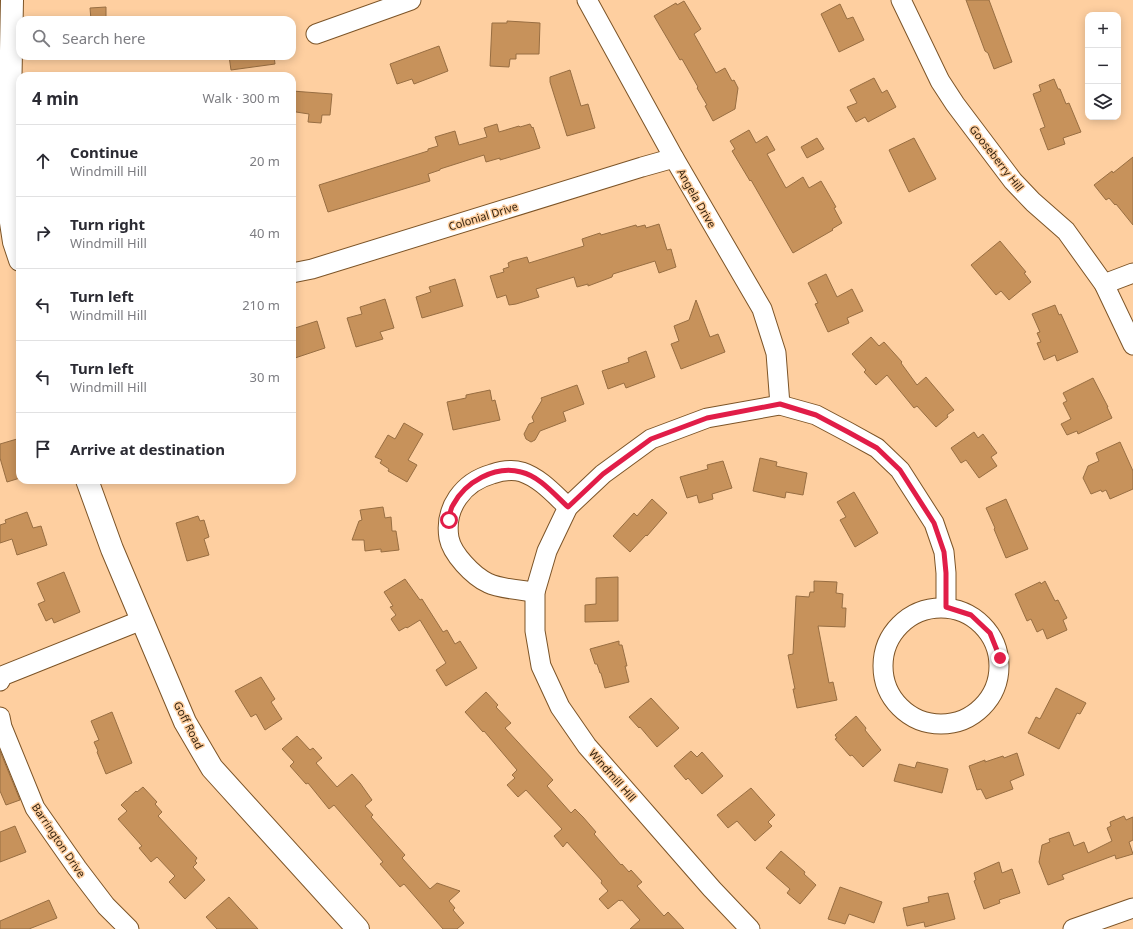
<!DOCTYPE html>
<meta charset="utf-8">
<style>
:root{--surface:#fff;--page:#f7f7f7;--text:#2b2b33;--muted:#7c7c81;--line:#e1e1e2}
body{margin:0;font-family:"Noto Sans",sans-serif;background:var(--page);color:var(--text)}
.controls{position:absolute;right:12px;top:12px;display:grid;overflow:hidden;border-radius:8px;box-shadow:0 2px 10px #0003}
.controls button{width:36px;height:36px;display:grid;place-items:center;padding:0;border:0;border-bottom:1px solid var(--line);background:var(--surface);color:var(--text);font:20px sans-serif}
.stop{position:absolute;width:12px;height:12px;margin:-9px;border:3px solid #e11d48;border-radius:50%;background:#fff}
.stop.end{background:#e11d48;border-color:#fff;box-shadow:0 1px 4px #0008}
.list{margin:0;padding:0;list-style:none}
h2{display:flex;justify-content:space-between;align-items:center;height:52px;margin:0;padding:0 16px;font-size:17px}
h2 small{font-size:13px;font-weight:400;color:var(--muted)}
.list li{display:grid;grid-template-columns:26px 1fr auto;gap:12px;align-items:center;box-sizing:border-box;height:72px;padding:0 16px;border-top:1px solid var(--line)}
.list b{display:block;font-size:15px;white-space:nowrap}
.list p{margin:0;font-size:13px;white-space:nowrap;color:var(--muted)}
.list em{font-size:13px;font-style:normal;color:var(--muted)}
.icon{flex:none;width:22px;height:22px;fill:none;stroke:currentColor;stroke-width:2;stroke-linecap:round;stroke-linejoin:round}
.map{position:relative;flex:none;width:1133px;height:929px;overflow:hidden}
.search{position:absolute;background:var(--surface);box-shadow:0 2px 10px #0003;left:16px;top:16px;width:280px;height:44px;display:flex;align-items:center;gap:10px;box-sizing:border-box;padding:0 14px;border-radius:12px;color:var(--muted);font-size:15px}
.panel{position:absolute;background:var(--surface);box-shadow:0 2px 10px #0003;left:16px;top:72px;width:280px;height:412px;border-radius:12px}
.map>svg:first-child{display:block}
.building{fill:#c7925b;stroke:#986e42}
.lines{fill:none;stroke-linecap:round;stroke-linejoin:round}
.minor-casing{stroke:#7c5427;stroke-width:21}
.tertiary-casing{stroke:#7c5427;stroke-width:24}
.minor{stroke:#fff;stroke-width:19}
.tertiary{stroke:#fff;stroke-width:22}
.route{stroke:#e11d48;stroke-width:5}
.labels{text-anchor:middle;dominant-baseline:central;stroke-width:3;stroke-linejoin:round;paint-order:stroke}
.street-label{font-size:11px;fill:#342310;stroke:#fecfa0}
</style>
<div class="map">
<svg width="1133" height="929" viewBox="0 0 1133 929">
<rect width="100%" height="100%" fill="#fecfa0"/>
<g class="building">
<path d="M 966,0 L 989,0 L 1012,62 L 994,69 L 988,53 L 985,51 Z"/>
<path d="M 684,1 L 701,29 L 694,34 L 716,73 L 725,68 L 732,81 L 734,80 L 738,88 L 735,109 L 713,121 L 705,106 L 707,105 L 697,88 L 698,87 L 682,59 L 680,60 L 654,16 L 676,3 L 677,5 Z"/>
<path d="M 840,4 L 847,19 L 853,17 L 864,40 L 839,52 L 821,14 Z"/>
<path d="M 106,7 L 106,20 L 91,20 L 90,8 Z"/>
<path d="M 507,21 L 540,23 L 539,54 L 516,54 L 516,59 L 510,59 L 509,67 L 490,66 L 492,23 L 507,23 Z"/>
<path d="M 439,46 L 448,71 L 414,84 L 412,79 L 397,84 L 390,64 Z"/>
<path d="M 229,56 L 274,56 L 275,64 L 231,70 Z"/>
<path d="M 570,70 L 581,106 L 588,104 L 595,128 L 567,136 L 550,82 L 550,77 Z"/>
<path d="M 874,78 L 882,93 L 887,90 L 896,107 L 868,122 L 865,117 L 856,122 L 847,107 L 857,103 L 850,90 Z"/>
<path d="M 1054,79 L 1058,89 L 1060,89 L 1066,104 L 1069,103 L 1081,132 L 1063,138 L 1065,144 L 1048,150 L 1040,129 L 1045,127 L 1033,94 L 1041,91 L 1039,85 Z"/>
<path d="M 292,91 L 332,94 L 330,115 L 322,115 L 321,123 L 308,122 L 309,114 L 296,112 L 292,100 Z"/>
<path d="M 497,124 L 499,132 L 519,126 L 520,127 L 530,124 L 532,128 L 533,127 L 540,148 L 500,160 L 500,158 L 486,162 L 484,155 L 440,169 L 440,170 L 428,174 L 430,181 L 328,212 L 319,185 L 428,151 L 428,149 L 438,146 L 435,137 L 455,131 L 459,145 L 487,137 L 484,128 Z"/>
<path d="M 749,130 L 756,143 L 767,136 L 775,150 L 767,154 L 786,188 L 803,177 L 809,188 L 821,181 L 836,207 L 834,208 L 842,223 L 832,229 L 833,230 L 793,253 L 751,180 L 750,181 L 732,151 L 735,149 L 730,141 Z"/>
<path d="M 817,138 L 824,149 L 807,158 L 801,147 Z"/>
<path d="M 914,138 L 936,179 L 909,192 L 889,150 Z"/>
<path d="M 1133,157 L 1133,225 L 1116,204 L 1115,205 L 1109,198 L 1106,200 L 1094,185 L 1112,171 L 1113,173 Z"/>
<path d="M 659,224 L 667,250 L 671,249 L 676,267 L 659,273 L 655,261 L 613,274 L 612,277 L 588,286 L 588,284 L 577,287 L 574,277 L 536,289 L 539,297 L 516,304 L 509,305 L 506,295 L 497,298 L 490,276 L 504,272 L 503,269 L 509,267 L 508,263 L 512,261 L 527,257 L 529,263 L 584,246 L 582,239 L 600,233 L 601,235 L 636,225 L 637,227 L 645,225 L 646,228 Z"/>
<path d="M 1000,241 L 1026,272 L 1024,273 L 1031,282 L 1009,300 L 1001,291 L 996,295 L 971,265 Z"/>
<path d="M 826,274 L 837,297 L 852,289 L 863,311 L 847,318 L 849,323 L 828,332 L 815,304 L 818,303 L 808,283 Z"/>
<path d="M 455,279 L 463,306 L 422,318 L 416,297 L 431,292 L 429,287 Z"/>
<path d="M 385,299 L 394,328 L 380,332 L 383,339 L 356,347 L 347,318 L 362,314 L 360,307 Z"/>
<path d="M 696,300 L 710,337 L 718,334 L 725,352 L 681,369 L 671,344 L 679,341 L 674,326 L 689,320 Z"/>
<path d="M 1055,305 L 1059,315 L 1061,314 L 1078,352 L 1057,361 L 1055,355 L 1044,360 L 1037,343 L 1041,342 L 1037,333 L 1040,332 L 1032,314 Z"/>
<path d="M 317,321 L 325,348 L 292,359 L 292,329 Z"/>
<path d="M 871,337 L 879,346 L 884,342 L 902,362 L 901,363 L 917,385 L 926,377 L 954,410 L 947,415 L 948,417 L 936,427 L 917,406 L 914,408 L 887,375 L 876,385 L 864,372 L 866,370 L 852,354 Z"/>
<path d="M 646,351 L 655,377 L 626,388 L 624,383 L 608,389 L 602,371 L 629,362 L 628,358 Z"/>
<path d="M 1093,378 L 1108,407 L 1107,407 L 1112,418 L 1078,434 L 1077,431 L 1067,435 L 1061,424 L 1071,419 L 1063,403 L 1067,401 L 1063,393 Z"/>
<path d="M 577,385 L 584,404 L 563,412 L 566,421 L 540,431 L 535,440 L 531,442 L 526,439 L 524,434 L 529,424 L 534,422 L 532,417 L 542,400 L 541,398 Z"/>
<path d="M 490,390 L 492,401 L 495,400 L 500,420 L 453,430 L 447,402 L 466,398 L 466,395 Z"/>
<path d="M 404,423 L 423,434 L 408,460 L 417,465 L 407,482 L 388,471 L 389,469 L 380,463 L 382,460 L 375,457 L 388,435 L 395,439 Z"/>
<path d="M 974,432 L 978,438 L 983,434 L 997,453 L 991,457 L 997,466 L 979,478 L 966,460 L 961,463 L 951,448 Z"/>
<path d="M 17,439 L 20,448 L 20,478 L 7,482 L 0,458 L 0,444 Z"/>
<path d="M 1120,442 L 1133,471 L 1133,489 L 1110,499 L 1106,490 L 1102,492 L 1101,490 L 1091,494 L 1083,478 L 1088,466 L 1099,461 L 1096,453 Z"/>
<path d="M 760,458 L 777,462 L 776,466 L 807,473 L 803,495 L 786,492 L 785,498 L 753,491 Z"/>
<path d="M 723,461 L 732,488 L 712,494 L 713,499 L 699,503 L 697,495 L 687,498 L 680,477 L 708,469 L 707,465 Z"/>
<path d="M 854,492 L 878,533 L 855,547 L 840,520 L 846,517 L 837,502 Z"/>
<path d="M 652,499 L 667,513 L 647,536 L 646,535 L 630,552 L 613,536 L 634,513 L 637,516 Z"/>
<path d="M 1006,499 L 1028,549 L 1006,558 L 994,529 L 995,528 L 986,508 Z"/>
<path d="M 383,507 L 385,518 L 391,517 L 392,531 L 396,531 L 399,550 L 381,552 L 381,549 L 365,551 L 364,540 L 352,540 L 359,521 L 362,520 L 360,510 Z"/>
<path d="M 27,512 L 33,528 L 41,526 L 47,545 L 17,555 L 12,539 L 0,543 L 0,525 L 6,523 L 5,520 Z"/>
<path d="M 198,516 L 200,521 L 204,520 L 209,537 L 204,539 L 209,555 L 187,561 L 176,523 Z"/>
<path d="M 64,572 L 80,612 L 54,623 L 52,618 L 46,621 L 38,604 L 45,601 L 37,583 Z"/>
<path d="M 618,577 L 618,621 L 585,622 L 585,605 L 596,604 L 596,578 Z"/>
<path d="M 405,579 L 420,600 L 422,599 L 443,632 L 447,630 L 455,644 L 460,641 L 477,668 L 446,686 L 436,670 L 446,663 L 420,620 L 407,628 L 406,627 L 399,631 L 391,619 L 396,615 L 390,607 L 393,606 L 384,592 Z"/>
<path d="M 814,581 L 837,582 L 836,593 L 843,594 L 842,608 L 846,608 L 845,627 L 818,626 L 829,683 L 833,682 L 837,700 L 797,708 L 793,689 L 795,689 L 788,655 L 793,654 L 796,596 L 809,597 L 810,592 L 814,592 Z"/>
<path d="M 1045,581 L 1055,601 L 1058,600 L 1067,618 L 1063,620 L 1067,630 L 1047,639 L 1043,629 L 1037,632 L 1031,619 L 1027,621 L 1015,594 L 1040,582 L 1041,584 Z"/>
<path d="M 619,641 L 619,645 L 622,645 L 627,666 L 625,666 L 629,682 L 605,688 L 601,673 L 600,673 L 597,664 L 595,664 L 590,649 Z"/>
<path d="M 261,677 L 275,699 L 271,702 L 282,719 L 265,730 L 256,714 L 251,717 L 235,691 Z"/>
<path d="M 1056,688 L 1086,703 L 1080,714 L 1077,713 L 1059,749 L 1028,733 L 1036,717 L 1040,719 Z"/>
<path d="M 486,692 L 498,705 L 496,707 L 511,723 L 505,728 L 553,780 L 547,786 L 571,813 L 575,809 L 583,817 L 596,832 L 594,834 L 621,865 L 622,864 L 629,872 L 631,870 L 642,882 L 637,886 L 664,916 L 668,912 L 684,929 L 630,929 L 640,920 L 622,900 L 620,901 L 619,900 L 608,909 L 599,899 L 608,891 L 601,883 L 602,881 L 567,842 L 563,847 L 554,836 L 562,829 L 526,790 L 518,797 L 507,785 L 515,778 L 512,775 L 517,770 L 484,731 L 483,732 L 465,712 Z"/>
<path d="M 651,698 L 679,728 L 657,747 L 640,727 L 639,728 L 629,717 Z"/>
<path d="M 112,712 L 132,763 L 106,774 L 97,752 L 98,751 L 94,742 L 99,740 L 91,721 Z"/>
<path d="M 856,716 L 866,728 L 865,730 L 881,750 L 863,767 L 852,755 L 850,756 L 835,739 L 837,738 L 835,735 Z"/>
<path d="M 297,736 L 310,750 L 313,748 L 322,758 L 316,763 L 337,787 L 352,774 L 360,783 L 372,800 L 365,806 L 373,815 L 371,817 L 405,855 L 402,858 L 430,889 L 437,883 L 460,891 L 449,901 L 455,908 L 453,910 L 464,923 L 457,929 L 443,929 L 404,884 L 400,887 L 380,864 L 383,862 L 334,805 L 329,809 L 308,783 L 306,784 L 290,766 L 294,762 L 282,749 Z"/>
<path d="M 0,751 L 20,800 L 6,805 L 0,791 Z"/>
<path d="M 691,751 L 697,757 L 702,752 L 723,776 L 702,794 L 688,778 L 686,780 L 674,766 Z"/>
<path d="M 1017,753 L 1024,775 L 1010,781 L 1013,789 L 986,799 L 981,789 L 977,790 L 969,766 L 985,760 L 985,762 L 1003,756 L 1004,758 Z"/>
<path d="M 917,762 L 948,769 L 942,793 L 894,781 L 899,764 L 915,768 Z"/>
<path d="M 143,787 L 157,802 L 155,804 L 162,812 L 158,816 L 197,858 L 195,861 L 197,863 L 193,867 L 205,880 L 185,899 L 169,882 L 175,876 L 157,857 L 151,862 L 139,848 L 142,846 L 118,819 L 127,811 L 121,805 L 136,791 L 137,792 Z"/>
<path d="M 751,788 L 775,815 L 768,822 L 772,826 L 755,841 L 737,821 L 728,828 L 717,815 Z"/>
<path d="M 1124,816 L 1126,820 L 1133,817 L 1133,840 L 1129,842 L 1133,854 L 1116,859 L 1115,855 L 1062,875 L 1064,879 L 1048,885 L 1039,862 L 1042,845 L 1050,842 L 1049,839 L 1069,832 L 1074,846 L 1084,842 L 1088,853 L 1112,841 L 1107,828 L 1111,826 L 1110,822 Z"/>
<path d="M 15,826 L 26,852 L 0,862 L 0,832 Z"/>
<path d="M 781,851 L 805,872 L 804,874 L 816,885 L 800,904 L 787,893 L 790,889 L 766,868 Z"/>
<path d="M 999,862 L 1002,873 L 1012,869 L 1020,893 L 999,900 L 1000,903 L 984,909 L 974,881 L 976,880 L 974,873 Z"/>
<path d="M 840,887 L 882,902 L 874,923 L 849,914 L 845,924 L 828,919 Z"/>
<path d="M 948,893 L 955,919 L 925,927 L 924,922 L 907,926 L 903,908 L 929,902 L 928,897 Z"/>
<path d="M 229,897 L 258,929 L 217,929 L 206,917 Z"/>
<path d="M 49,900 L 57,918 L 29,929 L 0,929 L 0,921 Z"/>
</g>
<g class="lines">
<defs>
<g id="minor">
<path d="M 587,0 L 674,158 L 762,309 L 776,353 L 780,405"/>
<path d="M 901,0 L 940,81 L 955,104 L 1013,181 L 1033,202 L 1066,231 L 1104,284 L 1133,345"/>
<path d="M 316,34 L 411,0"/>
<path d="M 292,273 L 312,269 L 642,167 L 674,158"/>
<path d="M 1104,284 L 1133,273"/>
<path d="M 535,592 C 521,590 500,589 488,583 C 473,576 452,554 449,538 C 444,508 463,482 492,474 C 501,471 512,469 522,472 C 540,478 554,494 568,507"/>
<circle cx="941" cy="666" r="58"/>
<path d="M 0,681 L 2,676 L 142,620"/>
<path d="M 0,717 L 2,727 L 35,808 L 77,868 L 106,906 L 129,929"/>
<path d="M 750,929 L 712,889 L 587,746 L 560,707 L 541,666 L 535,631 L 535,592 L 547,551 L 568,507 L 603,474 L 651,439 L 707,418 L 780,405 L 816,415 L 848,432 L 877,448 L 900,470 L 934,523 L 944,552 L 946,573 L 946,607"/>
<path d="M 1073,929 L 1133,908"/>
</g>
<g id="tertiary">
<path d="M 12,0 L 8,203 L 14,242 L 20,260"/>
<path d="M 87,480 L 112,549 L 185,722 L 212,768 L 358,929"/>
</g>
</defs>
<use href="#minor" class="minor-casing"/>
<use href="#tertiary" class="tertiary-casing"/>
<use href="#minor" class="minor"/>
<use href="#tertiary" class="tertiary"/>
</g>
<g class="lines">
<path class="route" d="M 449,520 C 450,515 450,509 453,505 C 465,482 495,465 521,472 C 539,476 554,494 568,507 L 603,474 L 651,439 L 707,418 L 780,404 L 816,415 L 848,432 L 877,448 L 900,470 L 934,523 L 944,552 L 946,573 L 946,607 L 971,615 L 990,633 L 1000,658"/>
</g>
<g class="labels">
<g class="street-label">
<text transform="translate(997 158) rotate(52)">Gooseberry Hill</text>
<text transform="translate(697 198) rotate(60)">Angela Drive</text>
<text transform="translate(483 216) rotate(-17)">Colonial Drive</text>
<text transform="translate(189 725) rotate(63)">Goff Road</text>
<text transform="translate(613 775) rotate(49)">Windmill Hill</text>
<text transform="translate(59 840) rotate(56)">Barrington Drive</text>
</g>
</g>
</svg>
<div class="controls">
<button>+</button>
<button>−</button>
<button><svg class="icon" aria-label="layers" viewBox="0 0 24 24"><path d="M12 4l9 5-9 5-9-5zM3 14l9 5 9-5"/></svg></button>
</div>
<div class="stop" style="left:449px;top:520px"></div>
<div class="stop end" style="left:1000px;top:658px"></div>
<div class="search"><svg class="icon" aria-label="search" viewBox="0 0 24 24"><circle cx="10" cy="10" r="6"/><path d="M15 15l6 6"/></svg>Search here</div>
<section class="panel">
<h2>4 min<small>Walk · 300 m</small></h2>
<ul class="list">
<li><svg class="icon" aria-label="ahead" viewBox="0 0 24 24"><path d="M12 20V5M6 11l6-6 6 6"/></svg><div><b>Continue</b><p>Windmill Hill</p></div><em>20 m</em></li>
<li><svg class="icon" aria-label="right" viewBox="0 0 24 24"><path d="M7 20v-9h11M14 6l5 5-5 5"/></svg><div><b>Turn right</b><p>Windmill Hill</p></div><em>40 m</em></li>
<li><svg class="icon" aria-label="left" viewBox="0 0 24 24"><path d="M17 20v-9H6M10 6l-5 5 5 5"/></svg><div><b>Turn left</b><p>Windmill Hill</p></div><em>210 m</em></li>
<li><svg class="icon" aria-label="left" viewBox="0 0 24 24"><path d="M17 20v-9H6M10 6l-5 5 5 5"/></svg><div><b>Turn left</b><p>Windmill Hill</p></div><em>30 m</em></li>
<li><svg class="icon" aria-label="arrive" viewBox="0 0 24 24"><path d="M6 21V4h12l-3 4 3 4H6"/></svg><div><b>Arrive at destination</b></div></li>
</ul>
</section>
</div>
